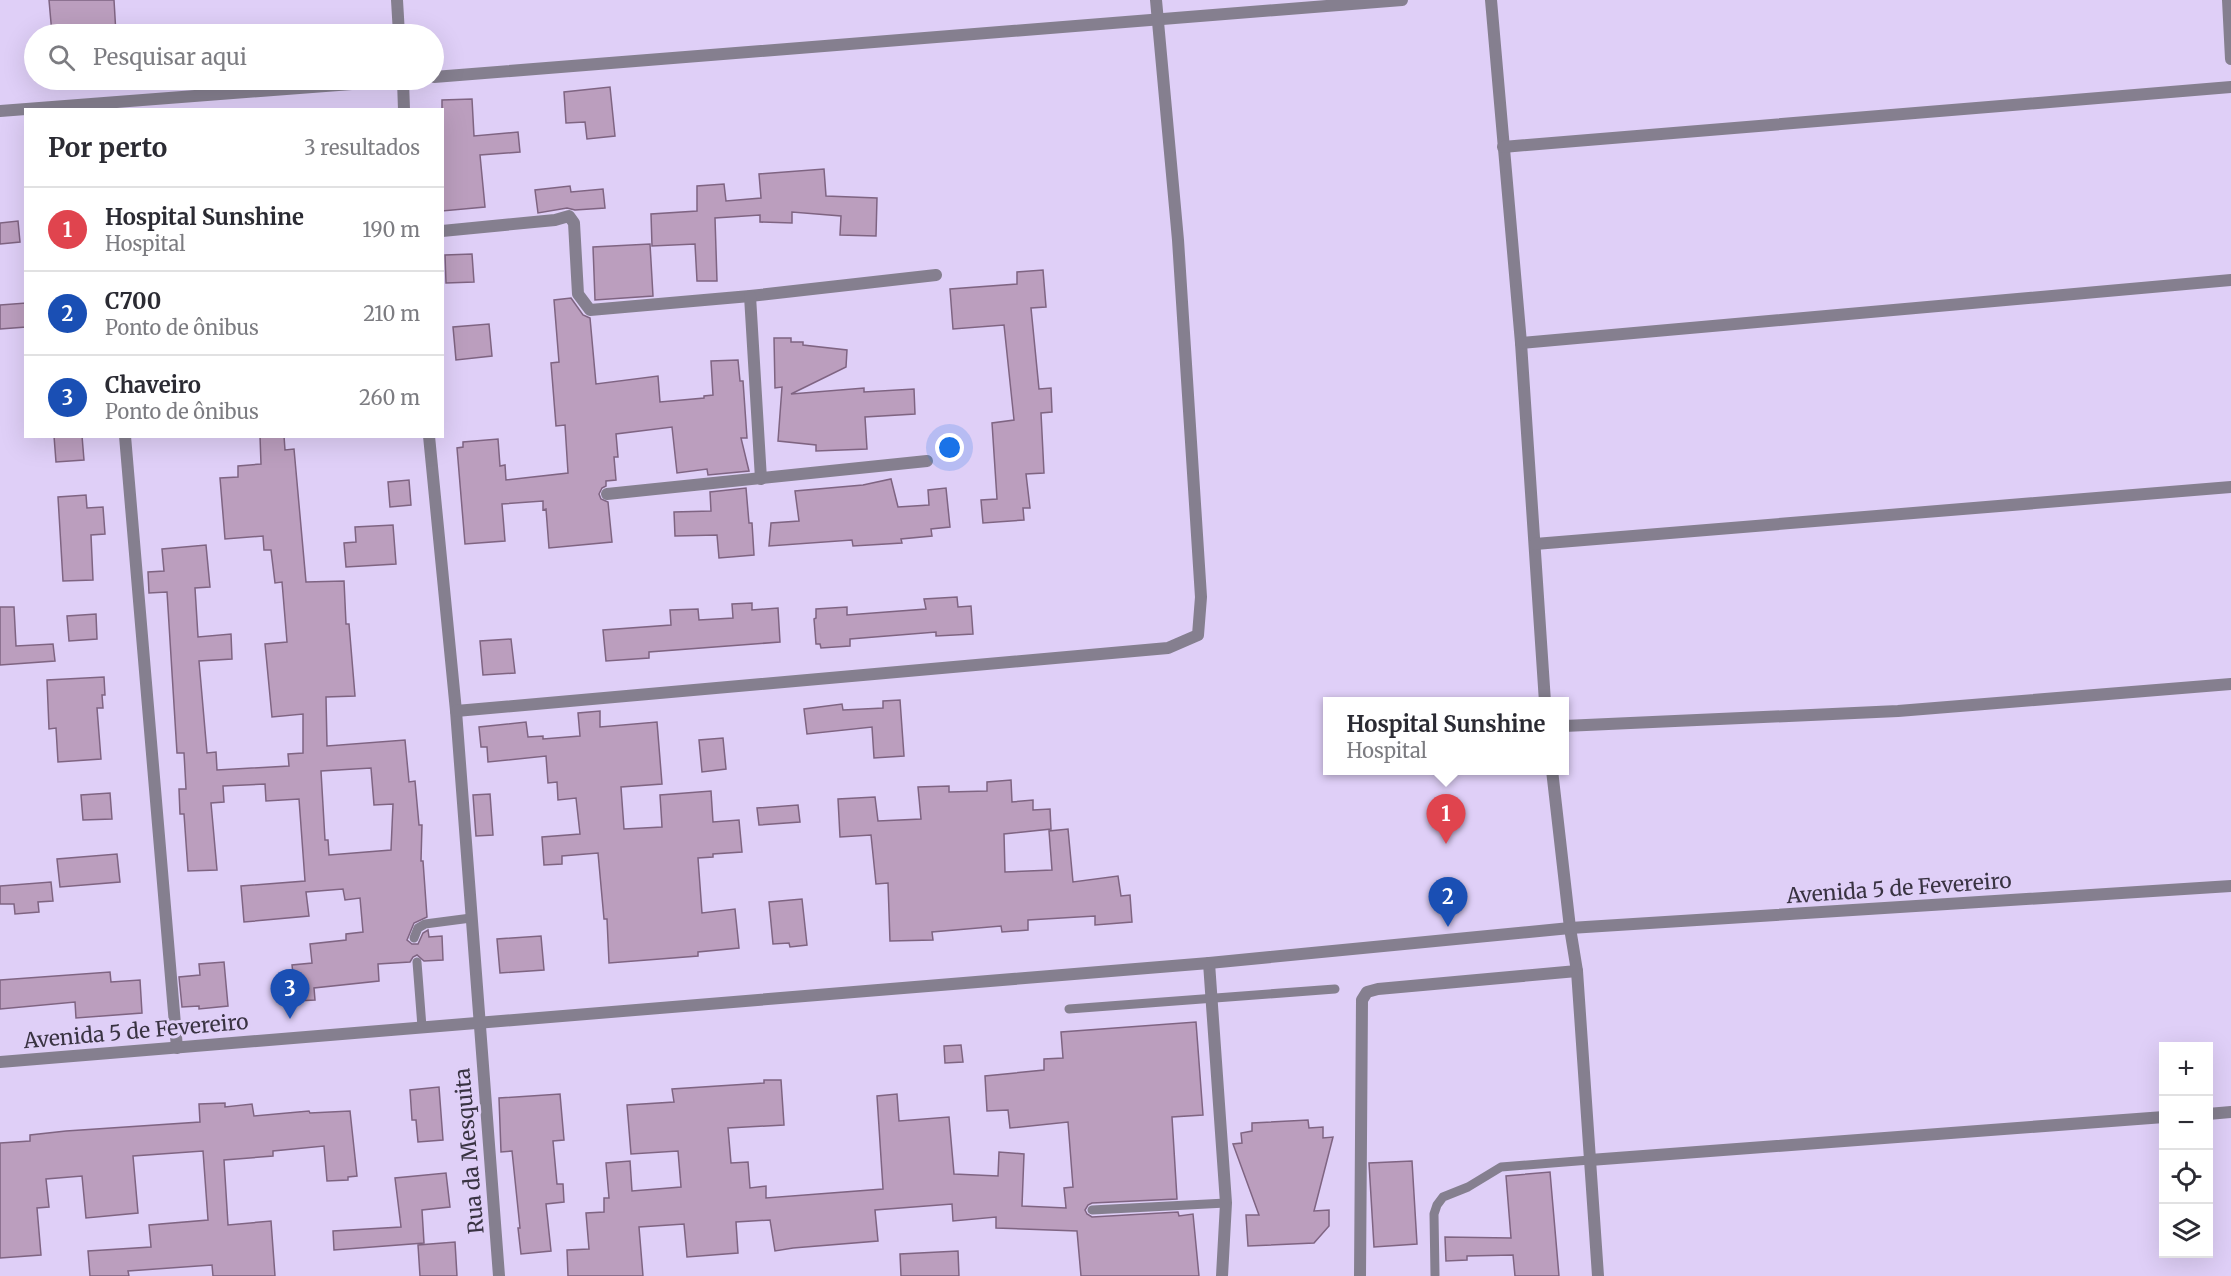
<!DOCTYPE html>
<html lang="pt">
<meta charset="utf-8">
<style>
:root{--surface:#fff;--page:#f2f2f3;--text:#2b2b33;--muted:#7c7c81;--line:#e1e1e2;--accent:#b45309}
body{margin:0;font-family:Merriweather,serif;background:var(--page);color:var(--text)}
.controls{position:absolute;right:18px;bottom:18px;display:grid;overflow:hidden;border-radius:0px;box-shadow:0 6px 24px #0002}
.controls button{width:54px;height:54px;display:grid;place-items:center;padding:0;border:0;border-bottom:2px solid var(--line);background:var(--surface);color:var(--text);font:30px sans-serif}
.you{position:absolute;left:950px;top:448px;width:21px;height:21px;margin:-15px;border:4px solid #fff;border-radius:50%;background:#1a73e8;box-shadow:0 0 0 9px #1a73e833}
.badge{display:grid;place-items:center;width:39px;height:39px;border-radius:50%;background:var(--accent);color:#fff;font-size:20px;font-weight:700}
.pin{position:absolute;translate:-50% -50px;filter:drop-shadow(0 2px 3px #0008)}
.pin::after{content:'';position:absolute;top:32px;width:21px;height:18px;background:inherit;clip-path:polygon(0 0,100% 0,50% 100%)}
.popup{position:absolute;left:1323px;top:697px;width:246px;height:78px;box-sizing:border-box;display:grid;place-content:center;border-radius:0px;background:var(--surface);filter:drop-shadow(0 2px 4px #0005);font-size:20px;white-space:nowrap;color:var(--muted)}
.popup b{font-size:22px;color:var(--text)}
.popup::after{content:'';position:absolute;left:50%;top:100%;margin-left:-12px;border:12px solid transparent;border-top-color:var(--surface)}
.list{margin:0;padding:0;list-style:none}
h2{display:flex;justify-content:space-between;align-items:center;height:78px;margin:0;padding:0 24px;font-size:26px}
h2 small{font-size:20px;font-weight:400;color:var(--muted)}
.list li{display:grid;grid-template-columns:39px 1fr auto;gap:18px;align-items:center;box-sizing:border-box;height:84px;padding:0 24px;border-top:2px solid var(--line)}
.list b{display:block;font-size:22px;white-space:nowrap}
.list p{margin:0;font-size:20px;white-space:nowrap;color:var(--muted)}
.list em{font-size:20px;font-style:normal;color:var(--muted)}
.icon{flex:none;width:33px;height:33px;fill:none;stroke:currentColor;stroke-width:2;stroke-linecap:round;stroke-linejoin:round}
.map{position:relative;flex:none;width:2231px;height:1276px;overflow:hidden}
.search{position:absolute;background:var(--surface);box-shadow:0 6px 24px #0002;left:24px;top:24px;width:420px;height:66px;display:flex;align-items:center;gap:15px;box-sizing:border-box;padding:0 21px;border-radius:33px;color:var(--muted);font-size:22px}
.panel{position:absolute;background:var(--surface);box-shadow:0 6px 24px #0002;left:24px;top:108px;width:420px;height:330px;border-radius:0px}
.map>svg:first-child{display:block}
.building{fill:#bb9ebe;stroke:#7f6482;stroke-width:1.5;fill-rule:evenodd}
.lines{fill:none;stroke-linecap:round;stroke-linejoin:round}
.service{stroke:#857f8f;stroke-width:9}
.minor{stroke:#857f8f;stroke-width:12}
.tertiary{stroke:#857f8f;stroke-width:12}
.labels{text-anchor:middle;dominant-baseline:central;stroke-width:6;stroke-linejoin:round;paint-order:stroke}
.street-label{font-size:21px;fill:#393342;stroke:#dfcff7}
</style>
<div class="map">
<svg width="2231" height="1276" viewBox="0 0 2231 1276">
<rect width="100%" height="100%" fill="#dfcff7"/>
<g class="building">
<path d="M 49,0 L 114,0 L 116,34 L 52,34 Z"/>
<path d="M 610,87 L 615,136 L 587,139 L 585,122 L 566,123 L 564,92 Z"/>
<path d="M 472,99 L 474,136 L 518,132 L 520,152 L 480,155 L 485,207 L 442,211 L 442,100 Z"/>
<path d="M 824,169 L 826,196 L 877,198 L 876,236 L 840,235 L 841,216 L 792,212 L 792,223 L 760,222 L 760,215 L 715,218 L 717,281 L 697,281 L 695,244 L 652,246 L 651,214 L 697,211 L 697,186 L 724,184 L 726,201 L 761,198 L 759,174 Z"/>
<path d="M 570,186 L 571,192 L 603,189 L 605,208 L 575,210 L 567,208 L 538,213 L 535,190 Z"/>
<path d="M 18,221 L 20,242 L 0,244 L 0,223 Z"/>
<path d="M 650,244 L 653,296 L 595,300 L 593,247 Z"/>
<path d="M 472,254 L 474,282 L 446,283 L 445,255 Z"/>
<path d="M 1043,270 L 1046,307 L 1031,308 L 1039,389 L 1051,388 L 1052,412 L 1041,413 L 1044,473 L 1026,474 L 1030,508 L 1023,508 L 1024,520 L 983,523 L 981,500 L 997,499 L 992,423 L 1014,420 L 1004,325 L 953,329 L 950,289 L 1017,284 L 1017,272 Z"/>
<path d="M 571,298 L 583,315 L 590,318 L 596,384 L 658,376 L 660,402 L 704,398 L 704,396 L 713,395 L 711,361 L 738,360 L 740,381 L 743,381 L 747,438 L 741,438 L 749,471 L 708,475 L 707,469 L 677,473 L 672,427 L 616,434 L 618,457 L 614,457 L 616,480 L 606,481 L 606,486 L 602,488 L 599,494 L 601,499 L 608,502 L 612,542 L 549,548 L 546,509 L 543,510 L 543,501 L 502,504 L 505,541 L 465,544 L 457,448 L 463,447 L 463,442 L 498,439 L 500,466 L 505,465 L 506,480 L 568,473 L 565,425 L 556,426 L 551,363 L 559,362 L 554,300 Z"/>
<path d="M 26,303 L 26,327 L 0,329 L 0,305 Z"/>
<path d="M 489,324 L 492,356 L 456,360 L 453,327 Z"/>
<path d="M 774,338 L 791,338 L 791,342 L 803,342 L 803,345 L 847,350 L 846,367 L 791,394 L 864,388 L 864,392 L 914,389 L 915,414 L 865,417 L 867,449 L 816,451 L 816,445 L 778,441 L 782,387 L 775,388 Z"/>
<path d="M 54,436 L 82,436 L 84,460 L 56,462 Z"/>
<path d="M 260,436 L 284,436 L 285,450 L 294,449 L 306,582 L 344,581 L 346,624 L 349,624 L 355,696 L 326,697 L 327,746 L 405,740 L 409,782 L 415,781 L 419,825 L 422,825 L 421,861 L 423,861 L 427,917 L 414,923 L 407,940 L 412,944 L 418,944 L 423,933 L 428,930 L 429,937 L 442,936 L 443,960 L 424,961 L 417,955 L 413,957 L 410,962 L 378,964 L 379,981 L 314,988 L 315,1000 L 296,1001 L 292,965 L 312,963 L 310,944 L 346,940 L 346,934 L 363,932 L 360,898 L 345,900 L 343,889 L 306,892 L 309,916 L 244,922 L 241,886 L 305,881 L 299,799 L 266,801 L 265,784 L 223,786 L 224,802 L 211,803 L 217,870 L 188,871 L 184,814 L 180,814 L 179,789 L 186,789 L 184,753 L 177,753 L 167,592 L 149,593 L 148,572 L 164,571 L 162,549 L 206,545 L 210,587 L 195,588 L 198,637 L 231,634 L 232,659 L 199,661 L 207,753 L 216,752 L 217,770 L 289,766 L 288,754 L 303,753 L 303,714 L 272,717 L 265,644 L 287,642 L 282,582 L 275,583 L 271,550 L 264,550 L 263,536 L 225,539 L 220,478 L 238,477 L 238,466 L 261,464 ZM 371,768 L 374,805 L 393,804 L 391,850 L 329,855 L 328,840 L 325,840 L 321,771 Z"/>
<path d="M 891,479 L 898,507 L 929,505 L 928,490 L 946,488 L 950,527 L 931,529 L 932,536 L 901,539 L 902,543 L 853,546 L 852,540 L 769,546 L 771,523 L 799,521 L 795,491 L 863,485 Z"/>
<path d="M 409,480 L 411,505 L 390,507 L 388,482 Z"/>
<path d="M 746,488 L 749,523 L 752,523 L 754,555 L 719,558 L 717,535 L 675,536 L 674,512 L 711,511 L 710,492 Z"/>
<path d="M 86,495 L 87,508 L 103,507 L 105,534 L 91,535 L 93,580 L 63,581 L 58,497 Z"/>
<path d="M 393,525 L 396,564 L 346,567 L 344,543 L 356,542 L 355,527 Z"/>
<path d="M 957,597 L 958,607 L 971,606 L 973,634 L 936,636 L 936,632 L 850,639 L 850,646 L 821,648 L 820,644 L 816,644 L 814,619 L 816,618 L 816,609 L 847,607 L 847,615 L 926,609 L 924,599 Z"/>
<path d="M 752,603 L 752,610 L 778,608 L 780,642 L 649,652 L 649,658 L 606,661 L 603,630 L 671,625 L 670,610 L 698,609 L 699,620 L 733,618 L 732,604 Z"/>
<path d="M 0,607 L 14,607 L 16,646 L 53,644 L 55,661 L 0,665 Z"/>
<path d="M 96,614 L 97,639 L 69,641 L 67,616 Z"/>
<path d="M 511,639 L 515,673 L 483,675 L 480,641 Z"/>
<path d="M 104,677 L 105,695 L 102,695 L 103,708 L 97,708 L 101,759 L 58,762 L 56,728 L 49,729 L 47,680 Z"/>
<path d="M 900,700 L 904,756 L 874,758 L 872,727 L 807,734 L 804,709 L 842,704 L 843,710 L 883,708 L 883,701 Z"/>
<path d="M 600,711 L 600,727 L 657,722 L 662,784 L 621,787 L 624,829 L 662,827 L 660,795 L 711,791 L 713,822 L 739,820 L 742,852 L 713,854 L 713,857 L 698,858 L 702,913 L 735,909 L 739,948 L 698,952 L 698,956 L 609,963 L 607,919 L 604,919 L 598,853 L 562,856 L 562,864 L 544,865 L 542,837 L 580,834 L 576,798 L 558,800 L 557,782 L 548,783 L 546,756 L 488,762 L 487,747 L 481,747 L 479,727 L 526,722 L 528,737 L 543,736 L 543,739 L 580,736 L 578,713 Z"/>
<path d="M 723,738 L 726,769 L 702,772 L 699,740 Z"/>
<path d="M 1011,780 L 1012,802 L 1033,800 L 1033,810 L 1050,809 L 1051,829 L 1004,834 L 1005,872 L 1052,870 L 1049,831 L 1068,829 L 1073,882 L 1118,876 L 1121,896 L 1130,895 L 1132,922 L 1095,925 L 1095,916 L 1028,920 L 1028,930 L 1002,932 L 1001,926 L 932,932 L 933,940 L 890,941 L 888,883 L 876,884 L 871,835 L 840,837 L 838,799 L 875,797 L 878,821 L 921,819 L 918,787 L 949,786 L 949,792 L 987,791 L 987,782 Z"/>
<path d="M 110,793 L 112,819 L 83,820 L 81,795 Z"/>
<path d="M 490,794 L 493,835 L 476,836 L 473,795 Z"/>
<path d="M 798,805 L 800,822 L 759,825 L 757,808 Z"/>
<path d="M 117,854 L 120,882 L 60,887 L 57,859 Z"/>
<path d="M 51,882 L 53,901 L 38,902 L 39,912 L 15,914 L 14,904 L 0,904 L 0,886 Z"/>
<path d="M 802,899 L 807,945 L 790,947 L 789,943 L 773,944 L 769,902 Z"/>
<path d="M 541,936 L 544,970 L 500,973 L 497,939 Z"/>
<path d="M 224,962 L 228,1006 L 199,1009 L 199,1006 L 182,1007 L 179,977 L 200,975 L 199,964 Z"/>
<path d="M 110,972 L 111,982 L 140,980 L 142,1013 L 76,1018 L 75,1002 L 0,1009 L 0,980 Z"/>
<path d="M 1196,1022 L 1203,1115 L 1172,1117 L 1177,1199 L 1092,1203 L 1088,1205 L 1085,1210 L 1087,1214 L 1092,1217 L 1178,1212 L 1179,1216 L 1193,1214 L 1199,1276 L 1081,1276 L 1077,1231 L 996,1228 L 996,1217 L 953,1221 L 952,1204 L 875,1210 L 878,1241 L 793,1248 L 775,1251 L 770,1220 L 736,1222 L 738,1253 L 687,1257 L 684,1224 L 639,1227 L 643,1276 L 568,1276 L 567,1250 L 589,1249 L 586,1213 L 604,1212 L 604,1198 L 609,1198 L 606,1163 L 630,1161 L 632,1191 L 681,1187 L 678,1151 L 631,1154 L 627,1105 L 674,1102 L 672,1089 L 764,1083 L 764,1080 L 781,1080 L 784,1125 L 728,1128 L 731,1163 L 748,1162 L 750,1188 L 766,1186 L 766,1198 L 883,1189 L 877,1096 L 897,1094 L 899,1121 L 949,1117 L 954,1174 L 998,1176 L 999,1152 L 1024,1154 L 1022,1206 L 1066,1208 L 1064,1188 L 1073,1187 L 1068,1122 L 1010,1128 L 1008,1110 L 987,1111 L 985,1076 L 1044,1070 L 1044,1059 L 1063,1058 L 1061,1032 Z"/>
<path d="M 961,1045 L 963,1062 L 945,1063 L 944,1046 Z"/>
<path d="M 439,1087 L 443,1140 L 418,1142 L 416,1120 L 412,1120 L 410,1090 Z"/>
<path d="M 560,1094 L 564,1140 L 553,1141 L 557,1184 L 563,1184 L 564,1202 L 546,1204 L 551,1251 L 521,1254 L 518,1228 L 520,1228 L 512,1151 L 501,1152 L 499,1098 Z"/>
<path d="M 225,1103 L 225,1107 L 252,1104 L 254,1116 L 309,1111 L 310,1113 L 350,1111 L 357,1176 L 348,1177 L 348,1180 L 327,1181 L 324,1146 L 273,1151 L 273,1156 L 224,1160 L 228,1225 L 271,1221 L 275,1276 L 213,1276 L 212,1265 L 128,1271 L 129,1276 L 90,1276 L 88,1251 L 151,1247 L 149,1225 L 208,1220 L 203,1151 L 133,1156 L 138,1213 L 86,1218 L 82,1176 L 46,1179 L 49,1207 L 37,1208 L 41,1255 L 0,1258 L 0,1143 L 30,1141 L 30,1135 L 66,1131 L 200,1122 L 199,1104 Z"/>
<path d="M 1308,1120 L 1309,1128 L 1323,1127 L 1323,1138 L 1333,1137 L 1314,1211 L 1329,1210 L 1329,1226 L 1314,1243 L 1248,1246 L 1246,1215 L 1259,1215 L 1233,1144 L 1242,1143 L 1241,1133 L 1252,1131 L 1252,1123 Z"/>
<path d="M 1412,1161 L 1417,1244 L 1374,1247 L 1369,1163 Z"/>
<path d="M 1550,1172 L 1559,1276 L 1515,1276 L 1513,1255 L 1467,1256 L 1467,1260 L 1446,1261 L 1445,1237 L 1511,1238 L 1506,1176 Z"/>
<path d="M 446,1173 L 450,1207 L 422,1210 L 424,1243 L 334,1250 L 333,1231 L 401,1227 L 395,1178 Z"/>
<path d="M 455,1242 L 457,1276 L 420,1276 L 418,1245 Z"/>
<path d="M 958,1251 L 959,1276 L 901,1276 L 900,1254 Z"/>
</g>
<g class="lines">
<g class="service">
<path d="M 414,938 L 418,928 L 425,924 L 471,918"/>
<path d="M 417,962 L 422,1027"/>
<path d="M 1069,1009 L 1335,989"/>
<path d="M 1092,1210 L 1226,1203"/>
<path d="M 1435,1275 L 1434,1214 L 1437,1205 L 1443,1197 L 1468,1187 L 1501,1167 L 1590,1160"/>
</g>
<g class="minor">
<path d="M 397,0 L 399,34"/>
<path d="M 1491,0 L 1521,343 L 1545,702"/>
<path d="M 2228,0 L 2231,59"/>
<path d="M 434,77 L 1402,0"/>
<path d="M 403,80 L 404,110"/>
<path d="M 0,111 L 404,80"/>
<path d="M 1503,147 L 2231,87"/>
<path d="M 442,231 L 555,220 L 569,216 L 574,223 L 578,294 L 590,310 L 750,296 L 936,275"/>
<path d="M 750,296 L 761,479"/>
<path d="M 1521,343 L 2231,280"/>
<path d="M 125,436 L 177,1048"/>
<path d="M 429,436 L 456,711 L 499,1276"/>
<path d="M 607,494 L 927,461"/>
<path d="M 1535,544 L 2231,487"/>
<path d="M 456,711 L 1168,648 L 1198,635 L 1201,597 L 1178,240 L 1156,0"/>
<path d="M 1564,726 L 1898,711 L 2231,684"/>
<path d="M 1552,770 L 1570,928"/>
<path d="M 1209,963 L 1226,1203 L 1222,1276"/>
<path d="M 2208,1114 L 2231,1112"/>
<path d="M 1590,1160 L 2164,1117"/>
<path d="M 1360,1276 L 1362,1000 L 1367,992 L 1378,989 L 1577,971"/>
</g>
<g class="tertiary">
<path d="M 1570,928 L 1577,971 L 1598,1276"/>
<path d="M 0,1062 L 1209,963 L 1570,928 L 2231,886"/>
</g>
</g>
<g class="labels">
<g class="street-label">
<text transform="translate(1899 888) rotate(-4)">Avenida 5 de Fevereiro</text>
<text transform="translate(136 1031) rotate(-5)">Avenida 5 de Fevereiro</text>
<text transform="translate(469 1151) rotate(-95)">Rua da Mesquita</text>
</g>
</g>
</svg>
<div class="controls">
<button>+</button>
<button>−</button>
<button><svg class="icon" aria-label="locate" viewBox="0 0 24 24"><circle cx="12" cy="12" r="6"/><path d="M12 2v4M12 18v4M2 12h4M18 12h4"/></svg></button>
<button><svg class="icon" aria-label="layers" viewBox="0 0 24 24"><path d="M12 4l9 5-9 5-9-5zM3 14l9 5 9-5"/></svg></button>
</div>
<div class="you"></div>
<div class="pin badge" style="left:1446px;top:844px;background:#e0444e">1</div>
<div class="popup"><b>Hospital Sunshine</b>Hospital</div>
<div class="pin badge" style="left:1448px;top:927px;background:#1a4fb4">2</div>
<div class="pin badge" style="left:290px;top:1019px;background:#1a4fb4">3</div>
<div class="search"><svg class="icon" aria-label="search" viewBox="0 0 24 24"><circle cx="10" cy="10" r="6"/><path d="M15 15l6 6"/></svg>Pesquisar aqui</div>
<section class="panel">
<h2>Por perto<small>3 resultados</small></h2>
<ul class="list">
<li><span class="badge" style="background:#e0444e">1</span><div><b>Hospital Sunshine</b><p>Hospital</p></div><em>190 m</em></li>
<li><span class="badge" style="background:#1a4fb4">2</span><div><b>C700</b><p>Ponto de ônibus</p></div><em>210 m</em></li>
<li><span class="badge" style="background:#1a4fb4">3</span><div><b>Chaveiro</b><p>Ponto de ônibus</p></div><em>260 m</em></li>
</ul>
</section>
</div>
